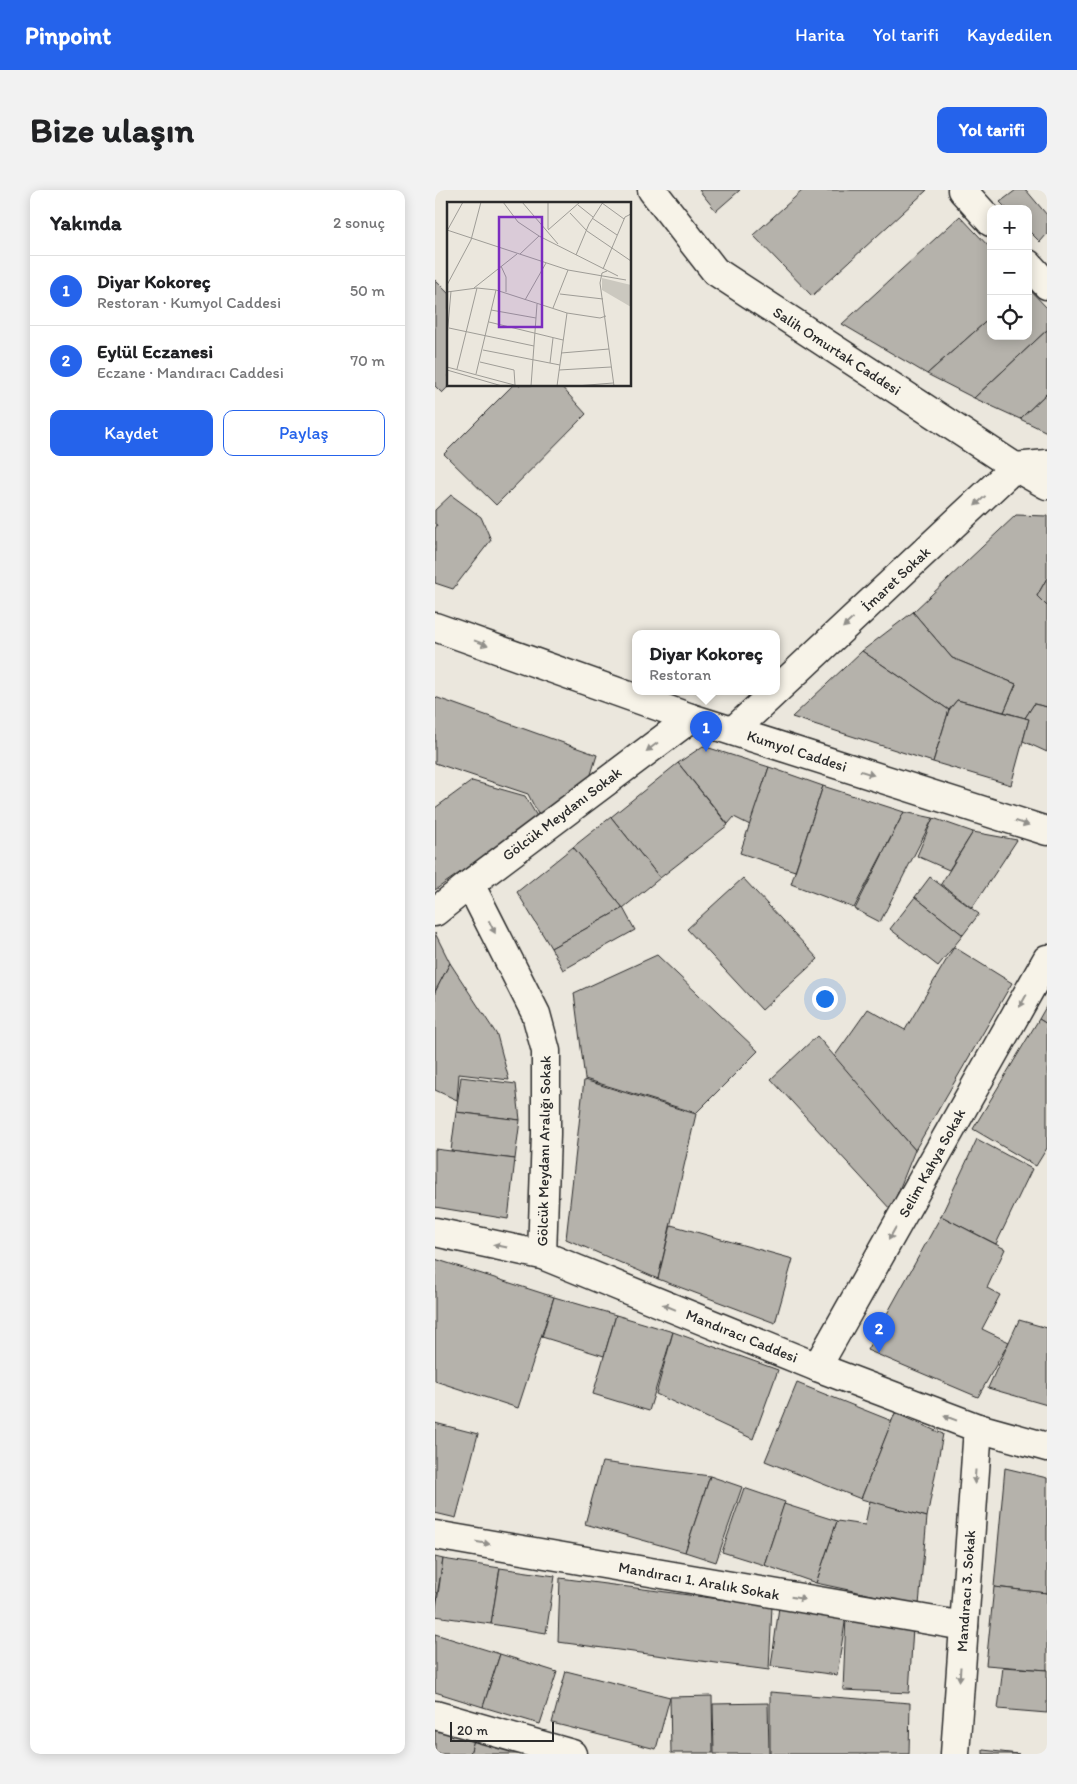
<!DOCTYPE html>
<html lang="tr">
<meta charset="utf-8">
<style>
:root{--surface:#fff;--page:#f2f2f2;--text:#202124;--muted:#757577;--line:#e0e0e0;--accent:#2563eb}
body{margin:0;font-family:Itim,sans-serif;background:var(--page);color:var(--text)}
.controls{position:absolute;right:15px;top:15px;display:grid;overflow:hidden;border-radius:10px;box-shadow:0 2px 12px #0003}
.controls button{width:45px;height:45px;display:grid;place-items:center;padding:0;border:0;border-bottom:1px solid var(--line);background:var(--surface);color:var(--text);font:25px sans-serif}
.scale{position:absolute;left:15px;bottom:12px;width:104px;box-sizing:border-box;padding-left:5px;border:2px solid #2b2b2b;border-top:0;font-size:14px;line-height:18px;white-space:nowrap;color:#2b2b2b;-webkit-text-stroke:4px #f7f3e8;paint-order:stroke}
.you{position:absolute;left:389px;top:808px;width:18px;height:18px;margin:-12px;border:4px solid #fff;border-radius:50%;background:#1a73e8;box-shadow:0 0 0 8px #1a73e833}
.badge{display:grid;place-items:center;width:32px;height:32px;border-radius:50%;background:var(--accent);color:#fff;font-size:16px;font-weight:700}
.pin{position:absolute;translate:-50% -41px;filter:drop-shadow(0 1px 2px #0008)}
.pin::after{content:'';position:absolute;top:26px;width:18px;height:15px;background:inherit;clip-path:polygon(0 0,100% 0,50% 100%)}
.popup{position:absolute;left:197px;top:440px;width:148px;height:65px;box-sizing:border-box;display:grid;place-content:center;border-radius:10px;background:var(--surface);filter:drop-shadow(0 1px 4px #0005);font-size:16px;white-space:nowrap;color:var(--muted)}
.popup b{font-size:19px;color:var(--text)}
.popup::after{content:'';position:absolute;left:50%;top:100%;margin-left:-10px;border:10px solid transparent;border-top-color:var(--surface)}
.list{margin:0;padding:0;list-style:none}
h2{display:flex;justify-content:space-between;align-items:center;height:65px;margin:0;padding:0 20px;font-size:21px}
h2 small{font-size:16px;font-weight:400;color:var(--muted)}
.list li{display:grid;grid-template-columns:32px 1fr auto;gap:15px;align-items:center;box-sizing:border-box;height:70px;padding:0 20px;border-top:1px solid var(--line)}
.list b{display:block;font-size:19px;white-space:nowrap}
.list p{margin:0;font-size:16px;white-space:nowrap;color:var(--muted)}
.list em{font-size:16px;font-style:normal;color:var(--muted)}
.actions{display:flex;gap:10px;padding:15px 20px}
.actions a{flex:1;padding:11px 0;border:1px solid var(--accent);border-radius:10px;text-align:center;font-size:18px;color:var(--accent)}
.actions .main{background:var(--accent);color:#fff}
.icon{flex:none;width:28px;height:28px;fill:none;stroke:currentColor;stroke-width:2;stroke-linecap:round;stroke-linejoin:round}
.map{position:relative;flex:none;width:612px;height:1564px;overflow:hidden;border-radius:10px}
header{display:flex;align-items:center;gap:30px;box-sizing:border-box;height:70px;padding:0 25px;background:var(--accent);color:#fff}
header strong{font-size:24px}
nav{display:flex;gap:28px;margin-inline-start:auto;font-size:18px}
.intro{display:flex;align-items:center;justify-content:space-between;box-sizing:border-box;height:120px;padding:0 30px}
h1{margin:0;font-size:35px}
.button{padding:12px 22px;border-radius:10px;background:var(--accent);color:#fff;font-size:18px;font-weight:700}
main{display:flex;gap:30px;padding:0 30px}
aside{flex:1;background:var(--surface);border-radius:10px;box-shadow:0 2px 12px #0003}
.map>svg:first-child{display:block}
.building{fill:#b5b2ab;stroke:#2b2b2b}
.lines{fill:none;stroke-linecap:round;stroke-linejoin:round}
.minor-casing{stroke:#2b2b2b;stroke-width:31}
.major-casing{stroke:#2b2b2b;stroke-width:31}
.minor{stroke:#f7f3e8;stroke-width:28}
.major{stroke:#f7f3e8;stroke-width:28}
.oneway{fill:#918f8a}
.labels{text-anchor:middle;dominant-baseline:central;stroke-width:4;stroke-linejoin:round;paint-order:stroke}
.street-label{font-size:15px;fill:#2b2b2b;stroke:#f7f3e8}
.inset-road{fill:none;stroke:#9e9c96;stroke-width:1}
.view{fill:#7b2cbf;fill-opacity:0.15;stroke:#7b2cbf;stroke-width:2.5}
.inset-edge{fill:none;stroke:#2b2b2b;stroke-width:2.5}
</style>
<header>
<strong>Pinpoint</strong>
<nav><a>Harita</a><a>Yol tarifi</a><a>Kaydedilen</a></nav>
</header>
<div class="intro"><h1>Bize ulaşın</h1><a class="button">Yol tarifi</a></div>
<main>
<aside>
<h2>Yakında<small>2 sonuç</small></h2>
<ul class="list">
<li><span class="badge">1</span><div><b>Diyar Kokoreç</b><p>Restoran · Kumyol Caddesi</p></div><em>50 m</em></li>
<li><span class="badge">2</span><div><b>Eylül Eczanesi</b><p>Eczane · Mandıracı Caddesi</p></div><em>70 m</em></li>
</ul>
<div class="actions"><a class="main">Kaydet</a><a>Paylaş</a></div>
</aside>
<div class="map">
<svg width="612" height="1564" viewBox="0 0 612 1564">
<rect width="100%" height="100%" fill="#ebe7dd"/>
<filter id="ink" filterUnits="userSpaceOnUse"><feTurbulence type="fractalNoise" baseFrequency=".02" numOctaves="2"/><feDisplacementMap in="SourceGraphic" scale="10" xChannelSelector="R" yChannelSelector="G"/><feConvolveMatrix kernelMatrix="1 2 1 2 8 2 1 2 1" color-interpolation-filters="sRGB"/></filter>
<g filter="url(#ink)">
<g class="building">
<path d="M 264,0 L 305,0 L 281,21 Z"/>
<path d="M 368,0 L 492,0 L 377,106 L 318,45 Z"/>
<path d="M 581,0 L 591,0 L 612,25 L 612,44 L 605,52 L 593,40 L 593,19 L 572,19 L 565,12 Z"/>
<path d="M 525,26 L 556,59 L 556,127 L 492,184 L 407,134 Z"/>
<path d="M 0,90 L 14,104 L 14,195 L 15,195 L 7,203 L 0,196 Z"/>
<path d="M 593,98 L 612,118 L 612,140 L 539,208 L 492,184 L 556,127 L 556,146 L 593,146 Z"/>
<path d="M 612,140 L 612,203 L 585,229 L 539,208 Z"/>
<path d="M 78,195 L 125,195 L 151,224 L 61,315 L 9,264 Z"/>
<path d="M 612,203 L 612,242 L 585,229 Z"/>
<path d="M 16,305 L 46,327 L 56,350 L 18,399 L 0,393 L 0,339 L 2,335 L 0,334 L 0,320 Z"/>
<path d="M 581,325 L 612,326 L 612,388 L 602,406 L 612,416 L 612,517 L 599,514 L 590,528 L 569,522 L 581,494 L 517,468 L 478,422 Z"/>
<path d="M 612,388 L 612,416 L 602,406 Z"/>
<path d="M 478,422 L 517,468 L 581,494 L 569,522 L 522,510 L 514,520 L 427,461 Z"/>
<path d="M 427,461 L 514,520 L 498,572 L 357,527 Z"/>
<path d="M 0,507 L 162,565 L 153,594 L 104,626 L 93,604 L 0,573 Z"/>
<path d="M 522,510 L 594,529 L 576,595 L 498,572 L 514,520 Z"/>
<path d="M 599,514 L 612,517 L 612,562 L 588,551 L 594,529 L 590,528 Z"/>
<path d="M 268,556 L 334,577 L 315,635 L 299,627 L 293,634 L 243,573 Z"/>
<path d="M 243,573 L 293,635 L 225,688 L 176,627 Z"/>
<path d="M 334,577 L 388,596 L 360,681 L 305,663 Z"/>
<path d="M 37,591 L 90,606 L 103,628 L 0,700 L 0,618 Z"/>
<path d="M 388,596 L 469,622 L 419,718 L 356,694 Z"/>
<path d="M 469,622 L 498,628 L 445,732 L 420,719 Z"/>
<path d="M 176,627 L 225,688 L 188,718 L 138,657 Z"/>
<path d="M 498,628 L 538,642 L 514,680 L 482,666 Z"/>
<path d="M 538,642 L 582,650 L 537,718 L 506,694 Z"/>
<path d="M 138,657 L 188,718 L 116,758 L 82,702 Z"/>
<path d="M 495,687 L 544,724 L 528,745 L 480,707 Z"/>
<path d="M 308,688 L 383,769 L 327,820 L 252,739 Z"/>
<path d="M 480,707 L 528,745 L 503,776 L 455,739 Z"/>
<path d="M 188,718 L 200,740 L 128,780 L 116,758 Z"/>
<path d="M 0,743 L 15,773 L 0,802 Z"/>
<path d="M 519,757 L 577,793 L 480,960 L 399,867 L 433,819 L 470,840 Z"/>
<path d="M 222,765 L 323,861 L 261,923 L 150,889 L 139,803 Z"/>
<path d="M 15,773 L 62,845 L 74,890 L 24,884 L 22,910 L 0,900 L 0,802 Z"/>
<path d="M 612,815 L 612,834 L 604,829 Z"/>
<path d="M 604,829 L 612,834 L 612,958 L 601,976 L 538,939 Z"/>
<path d="M 382,846 L 480,960 L 456,1020 L 336,889 Z"/>
<path d="M 26,887 L 81,894 L 85,930 L 21,922 Z"/>
<path d="M 149,890 L 261,924 L 223,1089 L 131,1049 Z"/>
<path d="M 21,922 L 85,930 L 80,969 L 16,961 Z"/>
<path d="M 542,949 L 597,979 L 561,1054 L 506,1026 Z"/>
<path d="M 0,959 L 80,969 L 73,1029 L 0,1017 Z"/>
<path d="M 506,1026 L 570,1059 L 552,1098 L 565,1105 L 547,1139 L 574,1152 L 543,1207 L 432,1160 Z"/>
<path d="M 236,1035 L 358,1069 L 340,1133 L 223,1089 Z"/>
<path d="M 0,1069 L 119,1107 L 83,1218 L 0,1191 Z"/>
<path d="M 119,1107 L 181,1125 L 169,1166 L 107,1147 Z"/>
<path d="M 181,1125 L 238,1142 L 214,1221 L 158,1204 Z"/>
<path d="M 584,1130 L 612,1138 L 612,1215 L 553,1198 Z"/>
<path d="M 238,1142 L 343,1180 L 318,1249 L 221,1204 Z"/>
<path d="M 362,1193 L 457,1231 L 426,1309 L 330,1271 Z"/>
<path d="M 460,1223 L 508,1244 L 492,1327 L 426,1309 Z"/>
<path d="M 0,1233 L 43,1244 L 21,1328 L 0,1323 Z"/>
<path d="M 167,1272 L 275,1286 L 250,1362 L 150,1334 Z"/>
<path d="M 570,1278 L 612,1288 L 612,1403 L 559,1397 Z"/>
<path d="M 275,1286 L 307,1297 L 281,1372 L 250,1362 Z"/>
<path d="M 309,1298 L 350,1312 L 329,1375 L 287,1362 Z"/>
<path d="M 435,1311 L 492,1327 L 484,1415 L 381,1393 L 402,1331 L 430,1335 Z"/>
<path d="M 349,1314 L 402,1331 L 381,1393 L 329,1375 Z"/>
<path d="M 0,1367 L 8,1369 L 0,1419 Z"/>
<path d="M 8,1369 L 65,1378 L 56,1434 L 0,1426 Z"/>
<path d="M 65,1378 L 120,1386 L 111,1443 L 56,1434 Z"/>
<path d="M 125,1388 L 337,1416 L 334,1480 L 123,1452 Z"/>
<path d="M 559,1397 L 612,1403 L 612,1480 L 551,1475 Z"/>
<path d="M 344,1417 L 411,1426 L 402,1485 L 336,1476 Z"/>
<path d="M 411,1426 L 478,1437 L 474,1503 L 408,1500 Z"/>
<path d="M 0,1444 L 65,1464 L 48,1517 L 0,1502 Z"/>
<path d="M 65,1464 L 122,1482 L 105,1534 L 48,1517 Z"/>
<path d="M 568,1477 L 612,1480 L 612,1523 L 563,1519 Z"/>
<path d="M 131,1481 L 235,1507 L 221,1559 L 117,1533 Z"/>
<path d="M 335,1502 L 475,1513 L 474,1564 L 335,1564 Z"/>
<path d="M 277,1506 L 278,1563 L 236,1563 L 235,1507 Z"/>
<path d="M 333,1513 L 334,1564 L 279,1564 L 278,1514 Z"/>
<path d="M 0,1539 L 39,1550 L 35,1564 L 0,1564 Z"/>
<path d="M 39,1550 L 91,1564 L 35,1564 Z"/>
<path d="M 548,1560 L 584,1564 L 548,1564 Z"/>
</g>
<g class="lines">
<defs>
<g id="minor">
<path d="M 527,0 L 556,32"/>
<path d="M 593,74 L 612,95"/>
<path d="M 298,541 L 580,277 L 612,274"/>
<path d="M 35,694 L 101,824 L 111,861 L 111,944 L 107,1065"/>
<path d="M 0,722 L 35,694 L 256,528"/>
<path d="M 0,1042 L 107,1065 L 382,1177 L 543,1238 L 612,1257"/>
<path d="M 382,1177 L 612,769"/>
<path d="M 0,1345 L 529,1436"/>
<path d="M 0,1525 L 137,1564"/>
<path d="M 520,1564 L 543,1238"/>
</g>
<g id="major">
<path d="M 217,0 L 280,81 L 580,277 L 612,295"/>
<path d="M 0,437 L 256,528 L 612,641"/>
</g>
</defs>
<use href="#minor" class="minor-casing"/>
<use href="#major" class="major-casing"/>
<use href="#minor" class="minor"/>
<use href="#major" class="major"/>
</g>
<defs><path id="oneway-solid" d="M-6-.8H1V-3.2L6.5 0L1 3.2V.8H-6Z" transform="scale(1.25)"/></defs>
<g class="oneway">
<use href="#oneway-solid" transform="translate(545 311) rotate(137)"/>
<use href="#oneway-solid" transform="translate(413 433) rotate(137)"/>
<use href="#oneway-solid" transform="translate(46 453) rotate(20)"/>
<use href="#oneway-solid" transform="translate(217 557) rotate(143)"/>
<use href="#oneway-solid" transform="translate(432 583) rotate(18)"/>
<use href="#oneway-solid" transform="translate(587 633) rotate(18)"/>
<use href="#oneway-solid" transform="translate(57 737) rotate(63)"/>
<use href="#oneway-solid" transform="translate(588 811) rotate(119)"/>
<use href="#oneway-solid" transform="translate(457 1044) rotate(119)"/>
<use href="#oneway-solid" transform="translate(65 1056) rotate(-168)"/>
<use href="#oneway-solid" transform="translate(234 1117) rotate(-158)"/>
<use href="#oneway-solid" transform="translate(515 1228) rotate(-159)"/>
<use href="#oneway-solid" transform="translate(540 1287) rotate(94)"/>
<use href="#oneway-solid" transform="translate(48 1353) rotate(10)"/>
<use href="#oneway-solid" transform="translate(363 1408) rotate(10)"/>
<use href="#oneway-solid" transform="translate(525 1484) rotate(94)"/>
</g>
</g>
<g class="labels">
<g class="street-label">
<text transform="translate(402 161) rotate(33)">Salih Omurtak Caddesi</text>
<text transform="translate(461 389) rotate(-43)">İmaret Sokak</text>
<text transform="translate(362 561) rotate(18)">Kumyol Caddesi</text>
<text transform="translate(127 624) rotate(-37)">Gölcük Meydanı Sokak</text>
<text transform="translate(109 961) rotate(-89)">Gölcük Meydanı Aralığı Sokak</text>
<text transform="translate(497 973) rotate(-61)">Selim Kahya Sokak</text>
<text transform="translate(307 1146) rotate(22)">Mandıracı Caddesi</text>
<text transform="translate(264 1391) rotate(10)">Mandıracı 1. Aralık Sokak</text>
<text transform="translate(531 1401) rotate(-86)">Mandıracı 3. Sokak</text>
</g>
</g>
<g transform="translate(12 12)">
<rect width="184" height="184" fill="#ebe7dd"/>
<path d="M 155,76 L 184,83 L 184,105 L 155,88 Z" fill="#cbc8bf"/>
<path class="inset-road" d="M 56,0 L 71,20 L 92,34 L 171,74M 75,0 L 111,42M 155,1 L 177,17M 131,3 L 146,15M 123,11 L 140,29 L 184,59M 145,16 L 170,33M 101,27 L 101,0M 0,28 L 121,68 L 179,78M 101,28 L 133,0M 0,29 L 16,0M 73,52 L 92,34M 129,53 L 142,22 L 156,0M 54,64 L 59,75 L 59,90M 156,67 L 178,15 L 184,12M 160,69 L 155,71 L 153,81 L 167,184M 0,83 L 24,38 L 34,0M 27,86 L 70,52M 0,90 L 30,86 L 49,88 L 120,111 L 153,116 L 159,114M 113,92 L 156,97M 78,98 L 99,61M 106,106 L 121,68M 44,108 L 89,116M 42,120 L 116,138M 2,126 L 87,144M 0,135 L 4,89M 36,148 L 113,163M 114,151 L 162,147M 33,160 L 67,168 L 68,183M 103,161 L 106,136M 0,165 L 71,184M 10,167 L 30,86M 0,168 L 55,184M 112,168 L 164,165M 29,172 L 49,88M 84,184 L 90,102M 110,184 L 120,111M 129,184 L 166,181"/>
<path class="view" d="M 52,15 L 95,15 L 95,125 L 52,125 Z"/>
<rect width="184" height="184" class="inset-edge"/>
</g>
</svg>
<div class="controls">
<button>+</button>
<button>−</button>
<button><svg class="icon" aria-label="locate" viewBox="0 0 24 24"><circle cx="12" cy="12" r="6"/><path d="M12 2v4M12 18v4M2 12h4M18 12h4"/></svg></button>
</div>
<div class="scale">20 m</div>
<div class="you"></div>
<div class="pin badge" style="left:271px;top:562px">1</div>
<div class="popup"><b>Diyar Kokoreç</b>Restoran</div>
<div class="pin badge" style="left:444px;top:1163px">2</div>
</div>
</main>
